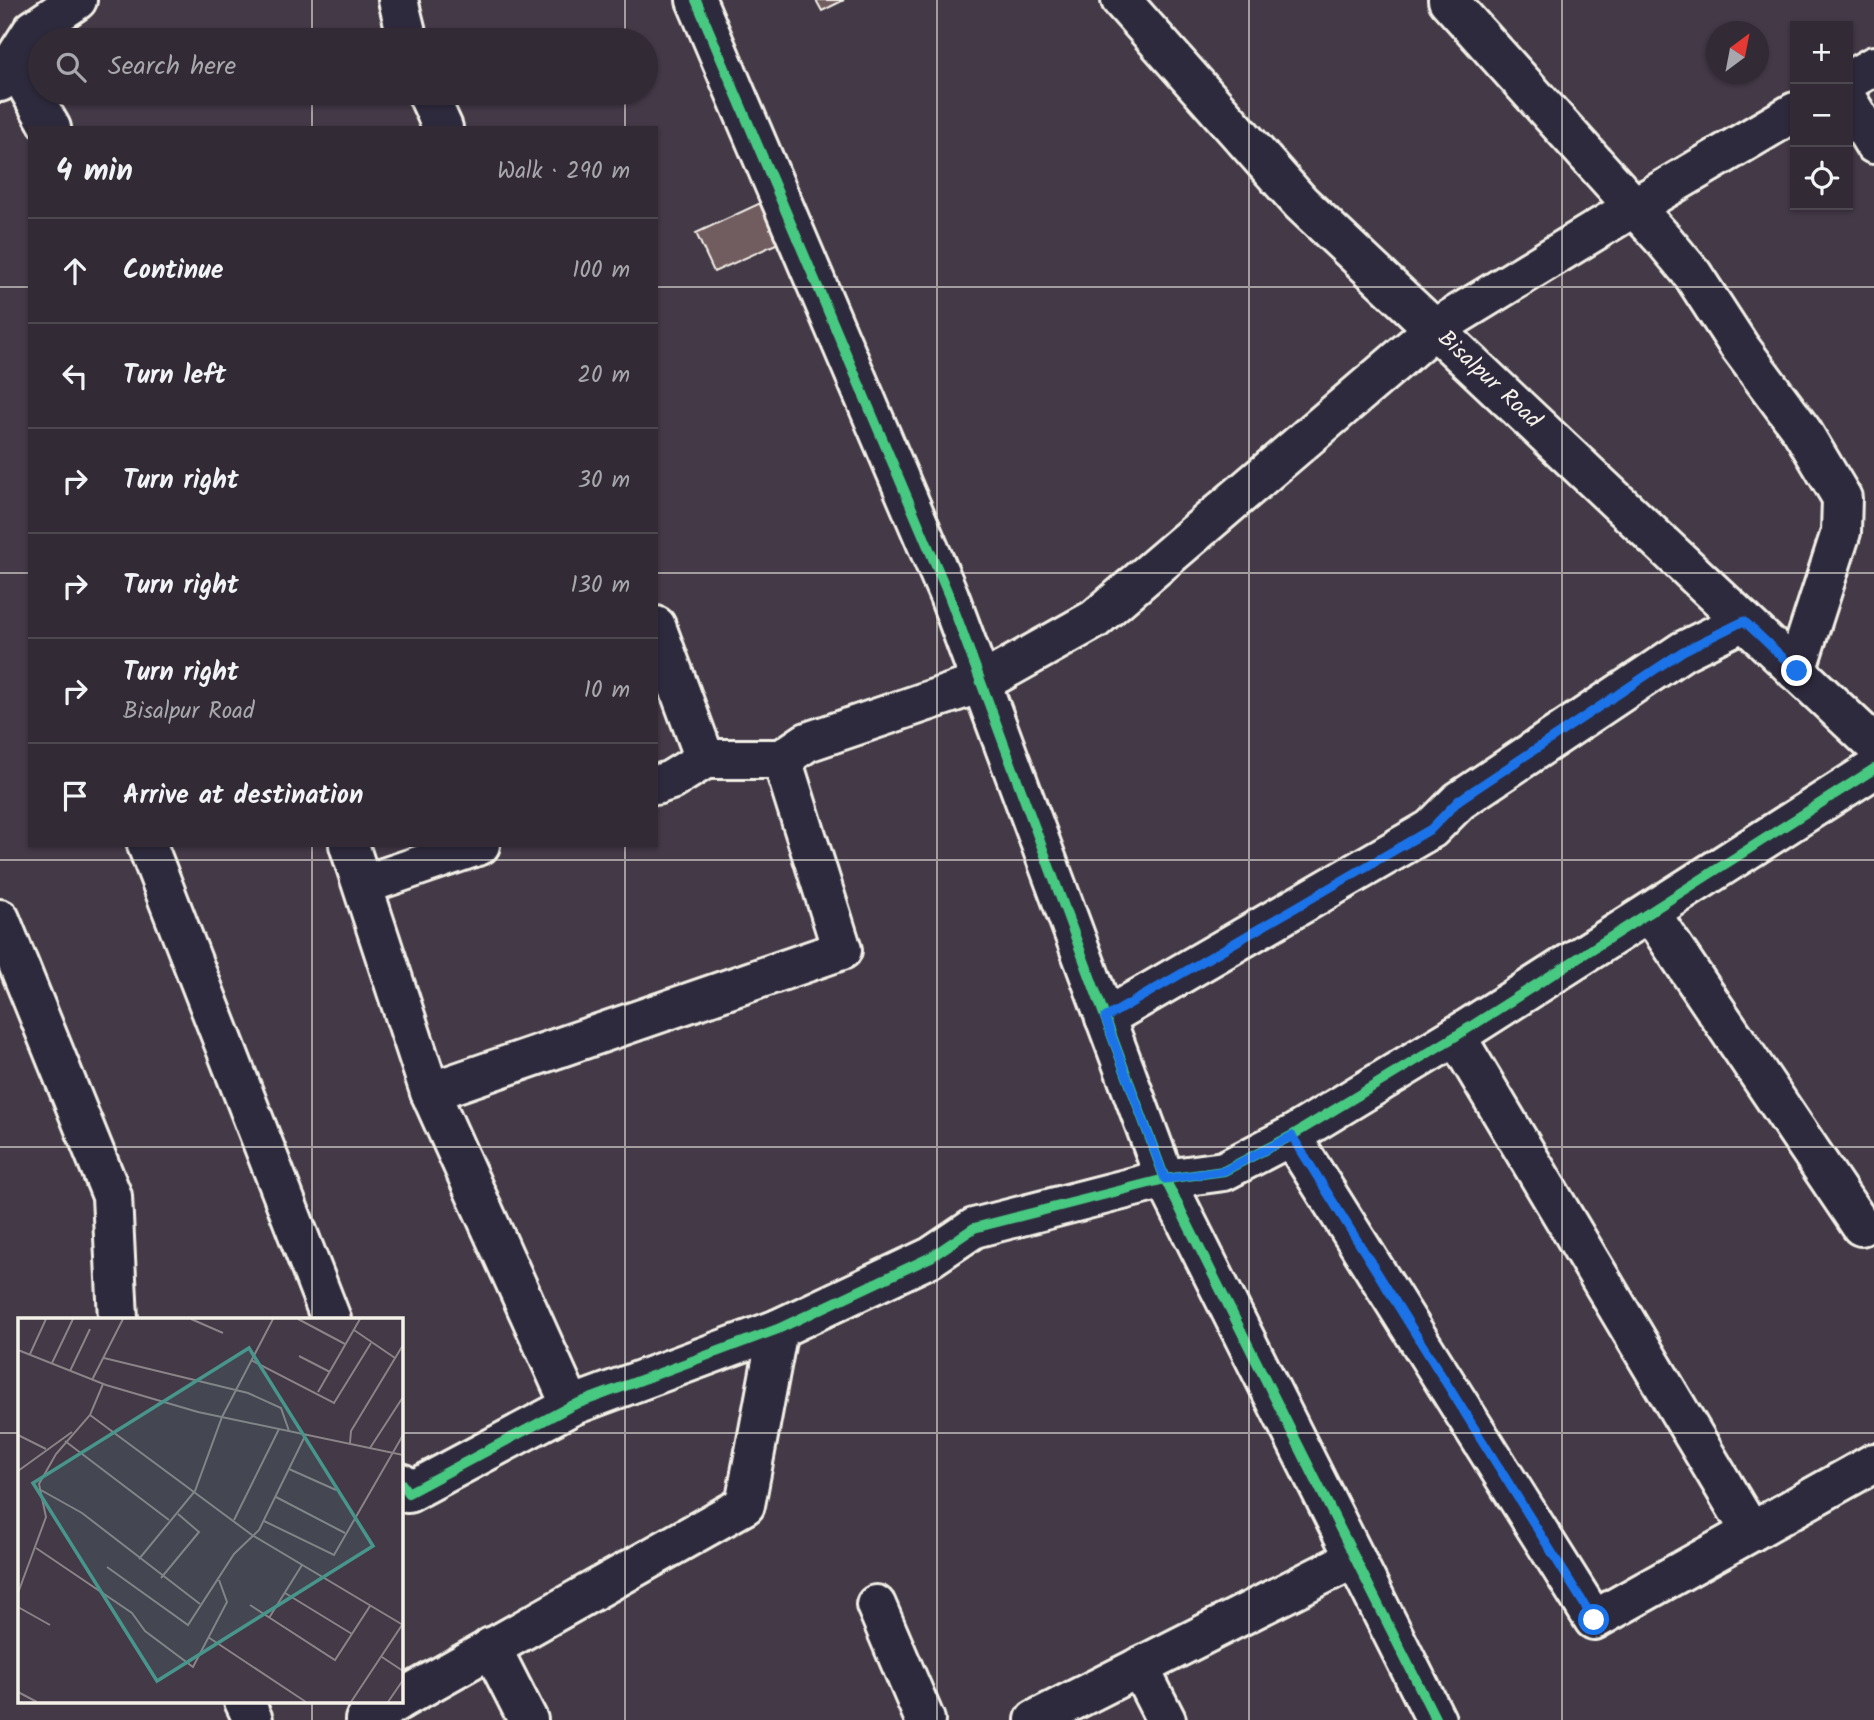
<!DOCTYPE html>
<meta charset="utf-8">
<style>
:root{--surface:#322b35;--page:#3d3741;--text:#f1f3f6;--muted:#a8a7ad;--line:#4d4750}
body{margin:0;font-family:Kalam,sans-serif;background:var(--page);color:var(--text)}
.controls{position:absolute;right:21px;top:21px;display:grid;overflow:hidden;border-radius:0px;box-shadow:0 2px 5px #0004}
.controls button{width:63px;height:63px;display:grid;place-items:center;padding:0;border:0;border-bottom:2px solid var(--line);background:var(--surface);color:var(--text);font:35px sans-serif}
.compass{position:absolute;left:1706px;top:21px;width:63px;height:63px;border-radius:50%;background:var(--surface);box-shadow:0 2px 5px #0004;rotate:32deg}
.stop{position:absolute;width:21px;height:21px;margin:-16px;border:5px solid #1a73e8;border-radius:50%;background:#fff}
.stop.end{background:#1a73e8;border-color:#fff;box-shadow:0 2px 7px #0008}
.list{margin:0;padding:0;list-style:none}
h2{display:flex;justify-content:space-between;align-items:center;height:91px;margin:0;padding:0 28px;font-size:30px}
h2 small{font-size:23px;font-weight:400;color:var(--muted)}
.list li{display:grid;grid-template-columns:46px 1fr auto;gap:21px;align-items:center;box-sizing:border-box;height:105px;padding:0 28px;border-top:2px solid var(--line)}
.list b{display:block;font-size:26px;white-space:nowrap}
.list p{margin:0;font-size:23px;white-space:nowrap;color:var(--muted)}
.list em{font-size:23px;font-style:normal;color:var(--muted)}
.icon{flex:none;width:38px;height:38px;fill:none;stroke:currentColor;stroke-width:2;stroke-linecap:round;stroke-linejoin:round}
.map{position:relative;flex:none;width:1874px;height:1720px;overflow:hidden}
.search{position:absolute;background:var(--surface);box-shadow:0 2px 5px #0004;left:28px;top:28px;width:630px;height:77px;display:flex;align-items:center;gap:18px;box-sizing:border-box;padding:0 24px;border-radius:38px;color:var(--muted);font-size:26px}
.panel{position:absolute;background:var(--surface);box-shadow:0 2px 5px #0004;left:28px;top:126px;width:630px;height:721px;border-radius:0px}
.map>svg:first-child{display:block}
.building{fill:#715b5f;stroke:#f4f1e8;stroke-width:2}
.lines{fill:none;stroke-linecap:round;stroke-linejoin:round}
.minor-casing{stroke:#f4f1e8;stroke-width:44}
.major-casing{stroke:#f4f1e8;stroke-width:44}
.minor{stroke:#2f2a3d;stroke-width:38}
.major{stroke:#2f2a3d;stroke-width:38}
.cycleway-casing{stroke:#2f2a3d;stroke-width:15}
.cycleway{stroke:#46c982;stroke-width:10}
.route{stroke:#1a73e8;stroke-width:9}
.grid{fill:none;stroke:#f4f1e8;stroke-width:2;stroke-opacity:0.55}
.labels{text-anchor:middle;dominant-baseline:central;stroke-width:5;stroke-linejoin:round;paint-order:stroke}
.street-label{font-size:23px;fill:#f4f1e8;stroke:#2f2a3d}
.inset-road{fill:none;stroke:#8a8387;stroke-width:2}
.view{fill:#48958c;fill-opacity:0.15;stroke:#48958c;stroke-width:3.5}
.inset-edge{fill:none;stroke:#f4f1e8;stroke-width:3.5}
</style>
<div class="map">
<svg width="1874" height="1720" viewBox="0 0 1874 1720">
<rect width="100%" height="100%" fill="#433947"/>
<filter id="ink" filterUnits="userSpaceOnUse"><feTurbulence type="fractalNoise" baseFrequency=".0143" numOctaves="2"/><feDisplacementMap in="SourceGraphic" scale="14" xChannelSelector="R" yChannelSelector="G"/><feConvolveMatrix kernelMatrix="1 2 1 2 8 2 1 2 1" color-interpolation-filters="sRGB"/></filter>
<g filter="url(#ink)">
<g class="building">
<path d="M 816,0 L 844,0 L 822,11 Z"/>
<path d="M 767,200 L 785,240 L 714,272 L 696,233 Z"/>
</g>
<g class="lines">
<defs>
<g id="minor">
<path d="M 398,0 L 408,40"/>
<path d="M 696,0 L 949,596 L 1165,1179 L 1436,1720"/>
<path d="M 1448,0 L 1663,239 L 1693,275 L 1739,346 L 1802,431 L 1842,498 L 1841,532 L 1796,671"/>
<path d="M 13,61 L 51,128"/>
<path d="M 1848,81 L 1874,66"/>
<path d="M 0,82 L 33,30 L 77,0"/>
<path d="M 427,93 L 443,128"/>
<path d="M 1848,101 L 1874,144"/>
<path d="M 656,626 L 705,759"/>
<path d="M 656,785 L 671,780 L 705,759 L 782,759 L 807,742 L 981,683 L 1095,619 L 1434,329 L 1634,207 L 1795,112"/>
<path d="M 147,845 L 331,1319"/>
<path d="M 349,845 L 430,1092 L 571,1406"/>
<path d="M 363,885 L 480,845"/>
<path d="M 1651,914 L 1861,1226"/>
<path d="M 0,919 L 112,1196 L 118,1319"/>
<path d="M 1105,1018 L 1431,829 L 1459,801 L 1683,651 L 1744,621"/>
<path d="M 1456,1036 L 1751,1532"/>
<path d="M 430,1092 L 842,950 L 782,759"/>
<path d="M 1291,1136 L 1594,1620 L 1874,1463"/>
<path d="M 401,1483 L 408,1493 L 571,1406 L 778,1329 L 931,1257 L 974,1228 L 1165,1179 L 1224,1171 L 1291,1136 L 1456,1036 L 1874,769"/>
<path d="M 876,1605 L 925,1720"/>
<path d="M 491,1647 L 528,1720"/>
<path d="M 1139,1667 L 1166,1720"/>
<path d="M 401,1699 L 745,1505 L 778,1329"/>
<path d="M 244,1701 L 253,1720"/>
<path d="M 365,1720 L 398,1701"/>
<path d="M 1035,1720 L 1355,1558"/>
</g>
<path id="major" d="M 1121,0 L 1301,203 L 1874,744"/>
</defs>
<use href="#minor" class="minor-casing"/>
<use href="#major" class="major-casing"/>
<use href="#minor" class="minor"/>
<use href="#major" class="major"/>
<defs>
<g id="cycleway">
<path d="M 696,0 L 949,596 L 1165,1179 L 1436,1720"/>
<path d="M 401,1483 L 408,1493 L 571,1406 L 778,1329 L 931,1257 L 974,1228 L 1165,1179 L 1224,1171 L 1291,1136 L 1456,1036 L 1874,769"/>
</g>
</defs>
<use href="#cycleway" class="cycleway-casing"/>
<use href="#cycleway" class="cycleway"/>
</g>
</g>
<g class="lines" filter="url(#ink)">
<path class="route" d="M 1594,1620 L 1292,1136 L 1224,1171 L 1165,1179 L 1105,1018 L 1431,829 L 1459,800 L 1683,651 L 1744,621 L 1797,671"/>
</g>
<path class="grid" d="M 312,0 L 312,40M 625,0 L 625,40M 937,0 L 937,1720M 1249,0 L 1249,1720M 1562,0 L 1562,1720M 312,93 L 312,128M 625,93 L 625,128M 0,287 L 30,287M 656,287 L 1874,287M 0,573 L 30,573M 656,573 L 1874,573M 312,845 L 312,1319M 625,845 L 625,1720M 0,860 L 1874,860M 0,1147 L 1874,1147M 0,1433 L 19,1433M 401,1433 L 1874,1433M 312,1701 L 312,1720"/>
<g class="labels">
<g class="street-label">
<text transform="translate(1489 380) rotate(43)">Bisalpur Road</text>
</g>
</g>
<g transform="translate(18 1318)">
<rect width="385" height="385" fill="#433947"/>
<path class="inset-road" d="M 173,1 L 205,15M 280,1 L 327,26M 336,12 L 377,40M 0,32 L 88,67 L 180,94 L 385,137M 12,36 L 28,1M 281,38 L 312,54M 86,40 L 230,75 L 263,90 L 271,113M 233,42 L 316,85 L 353,25M 34,45 L 55,1M 52,53 L 72,11M 74,62 L 105,1M 300,74 L 342,1M 72,97 L 234,217 L 385,307M 0,117 L 28,131M 47,123 L 151,202M 332,125 L 333,113 L 385,27M 352,130 L 385,79M 271,151 L 318,172M 0,153 L 54,114M 21,171 L 64,195 L 182,286M 258,179 L 327,215M 216,202 L 261,111M 246,203 L 316,237 L 385,117M 18,230 L 114,295 L 127,313 L 175,349 L 209,284 L 201,262M 121,241 L 177,173 L 204,99 L 255,1M 89,249 L 170,307 L 216,236 L 241,212 L 288,116M 143,260 L 181,214 L 160,196M 0,275 L 28,199 L 21,166 L 38,136 L 72,97 L 85,66M 267,275 L 334,316M 232,287 L 317,342 L 352,288M 0,289 L 32,307M 251,300 L 284,247M 190,319 L 288,384M 364,339 L 385,353M 0,374 L 19,384M 333,384 L 384,307M 370,384 L 385,362"/>
<path class="view" d="M 231,30 L 355,228 L 139,363 L 15,165 Z"/>
<rect width="385" height="385" class="inset-edge"/>
</g>
</svg>
<div class="controls">
<button>+</button>
<button>−</button>
<button><svg class="icon" aria-label="locate" viewBox="0 0 24 24"><circle cx="12" cy="12" r="6"/><path d="M12 2v4M12 18v4M2 12h4M18 12h4"/></svg></button>
</div>
<svg class="compass" viewBox="-18 -18 36 36"><path d="M0-13l5 13h-10z" fill="#e53935"/><path d="M0 13l5-13h-10z" fill="#a8a7ad"/></svg>
<div class="stop" style="left:1594px;top:1620px"></div>
<div class="stop end" style="left:1797px;top:671px"></div>
<div class="search"><svg class="icon" aria-label="search" viewBox="0 0 24 24"><circle cx="10" cy="10" r="6"/><path d="M15 15l6 6"/></svg>Search here</div>
<section class="panel">
<h2>4 min<small>Walk · 290 m</small></h2>
<ul class="list">
<li><svg class="icon" aria-label="ahead" viewBox="0 0 24 24"><path d="M12 20V5M6 11l6-6 6 6"/></svg><div><b>Continue</b></div><em>100 m</em></li>
<li><svg class="icon" aria-label="left" viewBox="0 0 24 24"><path d="M17 20v-9H6M10 6l-5 5 5 5"/></svg><div><b>Turn left</b></div><em>20 m</em></li>
<li><svg class="icon" aria-label="right" viewBox="0 0 24 24"><path d="M7 20v-9h11M14 6l5 5-5 5"/></svg><div><b>Turn right</b></div><em>30 m</em></li>
<li><svg class="icon" aria-label="right" viewBox="0 0 24 24"><path d="M7 20v-9h11M14 6l5 5-5 5"/></svg><div><b>Turn right</b></div><em>130 m</em></li>
<li><svg class="icon" aria-label="right" viewBox="0 0 24 24"><path d="M7 20v-9h11M14 6l5 5-5 5"/></svg><div><b>Turn right</b><p>Bisalpur Road</p></div><em>10 m</em></li>
<li><svg class="icon" aria-label="arrive" viewBox="0 0 24 24"><path d="M6 21V4h12l-3 4 3 4H6"/></svg><div><b>Arrive at destination</b></div></li>
</ul>
</section>
</div>
